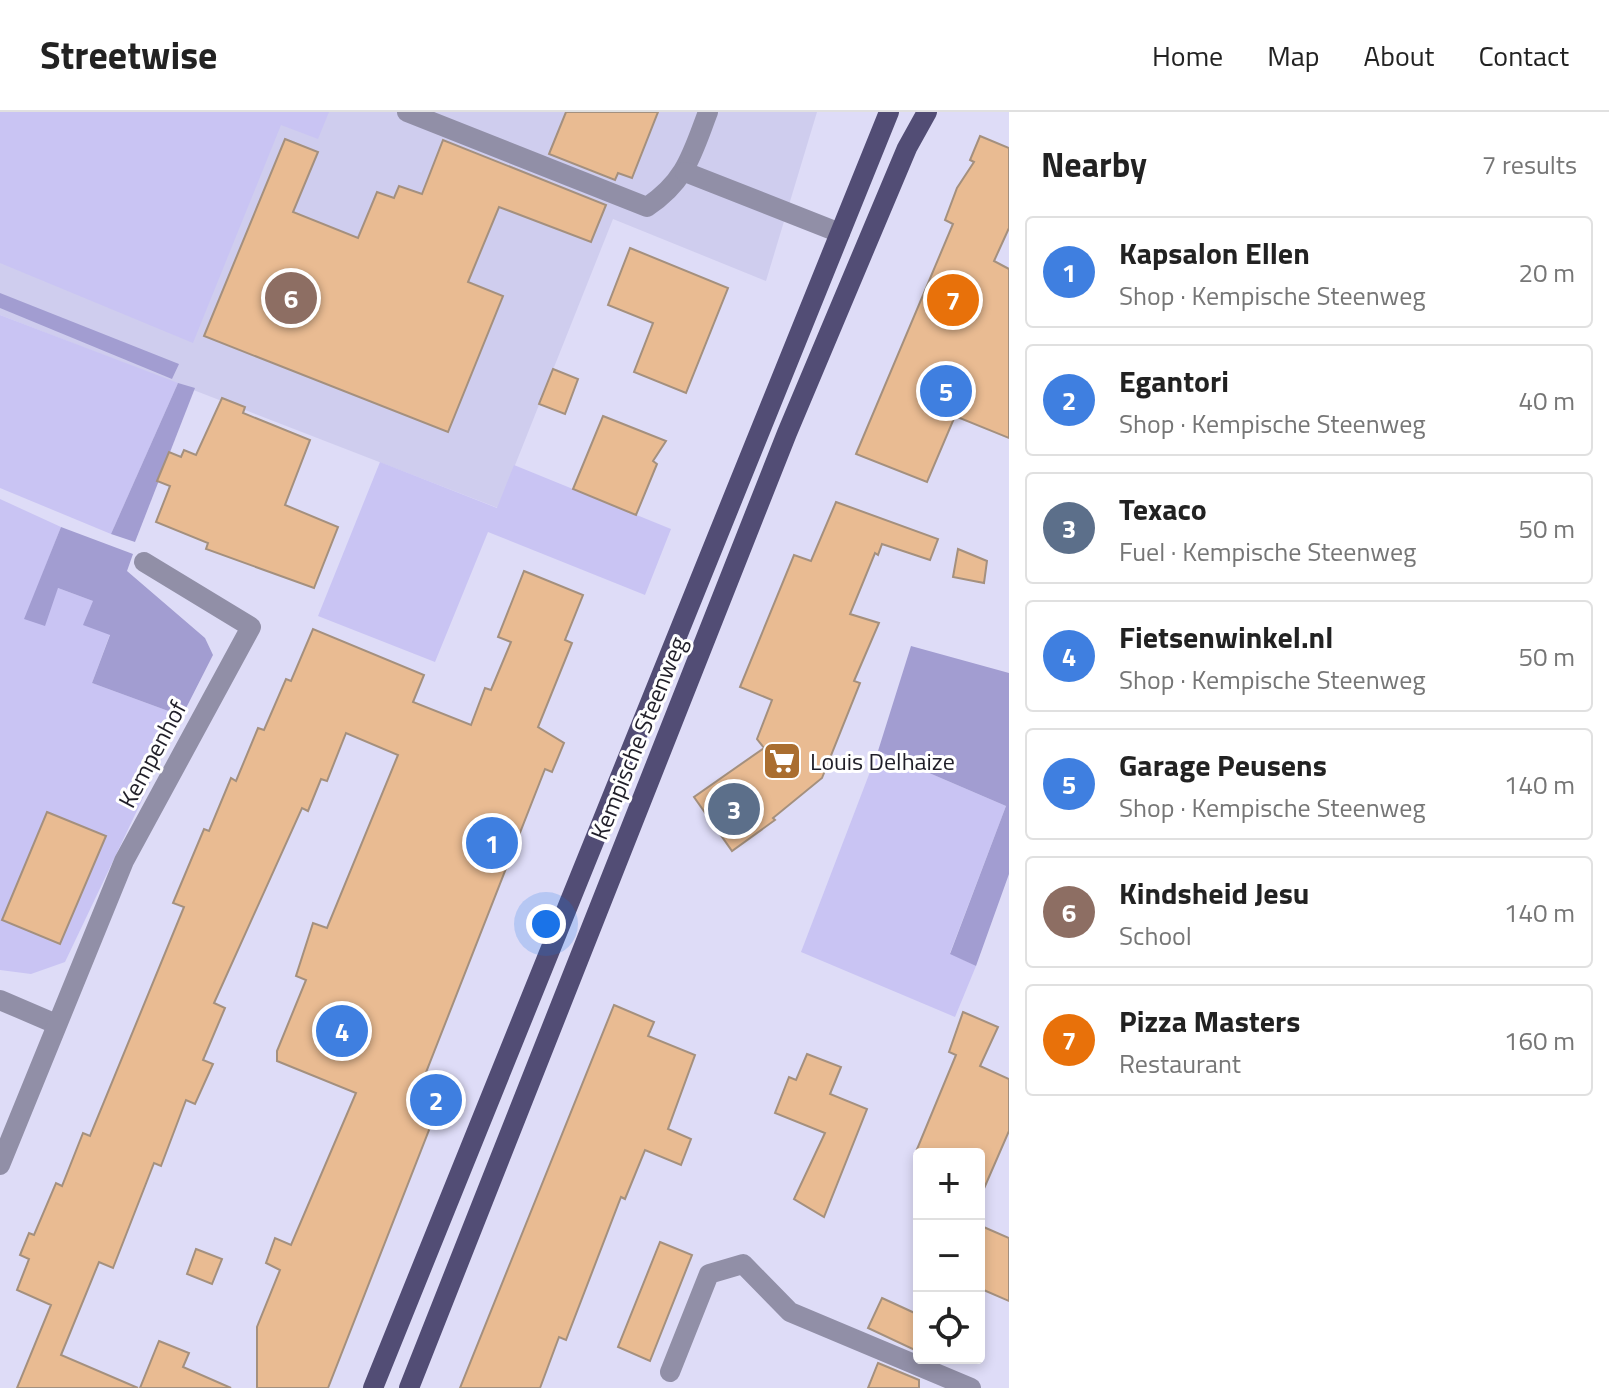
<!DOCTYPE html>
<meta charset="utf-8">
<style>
:root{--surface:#fff;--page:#f2f2f2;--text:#222;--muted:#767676;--line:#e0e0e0;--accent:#0b8043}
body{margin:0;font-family:"Titillium Web",sans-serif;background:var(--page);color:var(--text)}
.controls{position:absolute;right:24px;bottom:24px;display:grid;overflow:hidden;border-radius:8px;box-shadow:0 4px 12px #0003}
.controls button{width:72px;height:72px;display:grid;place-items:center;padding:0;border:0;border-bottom:2px solid var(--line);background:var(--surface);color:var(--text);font:40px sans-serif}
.you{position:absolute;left:546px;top:812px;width:28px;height:28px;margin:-20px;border:6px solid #fff;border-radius:50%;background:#1a73e8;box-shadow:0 0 0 12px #1a73e833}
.badge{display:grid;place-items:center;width:52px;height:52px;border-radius:50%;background:var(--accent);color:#fff;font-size:26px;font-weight:700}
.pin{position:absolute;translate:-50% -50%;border:4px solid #fff;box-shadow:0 2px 8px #0006}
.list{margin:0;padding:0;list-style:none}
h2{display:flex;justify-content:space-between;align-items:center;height:104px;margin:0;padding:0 32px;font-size:34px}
h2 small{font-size:26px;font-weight:400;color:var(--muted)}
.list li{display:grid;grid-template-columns:52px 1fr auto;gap:24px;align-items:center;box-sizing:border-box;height:112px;margin:0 16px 16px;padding:0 16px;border:2px solid var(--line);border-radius:8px}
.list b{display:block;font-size:30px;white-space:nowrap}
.list p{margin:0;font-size:26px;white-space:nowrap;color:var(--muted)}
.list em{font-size:26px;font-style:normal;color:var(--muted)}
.icon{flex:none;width:44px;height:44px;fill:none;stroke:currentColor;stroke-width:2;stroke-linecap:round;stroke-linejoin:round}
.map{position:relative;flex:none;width:1009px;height:1276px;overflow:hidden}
header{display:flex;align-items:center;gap:48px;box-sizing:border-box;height:112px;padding:0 40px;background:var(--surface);border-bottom:2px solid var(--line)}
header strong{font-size:38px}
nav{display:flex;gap:44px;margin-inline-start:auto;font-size:28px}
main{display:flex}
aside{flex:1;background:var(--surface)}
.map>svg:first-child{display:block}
.built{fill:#cfcdee}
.green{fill:#c9c4f3}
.forest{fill:#a29dd1}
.building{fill:#e9bb92;stroke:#a4907e;stroke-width:2}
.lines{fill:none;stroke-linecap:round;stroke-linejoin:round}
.minor{stroke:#918fa7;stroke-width:20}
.major{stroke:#524d75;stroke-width:20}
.labels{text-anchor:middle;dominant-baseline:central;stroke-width:6;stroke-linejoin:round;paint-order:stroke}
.street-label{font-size:24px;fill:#201f29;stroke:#fff}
.poi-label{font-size:24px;fill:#201f29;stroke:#fff;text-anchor:start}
</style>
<header>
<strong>Streetwise</strong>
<nav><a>Home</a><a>Map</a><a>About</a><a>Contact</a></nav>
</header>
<main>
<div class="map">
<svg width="1009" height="1276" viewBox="0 0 1009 1276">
<rect width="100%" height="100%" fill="#dedcf7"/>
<path class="built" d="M 0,0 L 817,0 L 766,169 L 613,107 L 498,396 L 0,203 Z"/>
<g class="green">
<path d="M 0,0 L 329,0 L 318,27 L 281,13 L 193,231 L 0,151 Z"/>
<path d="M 0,203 L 178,271 L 111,422 L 0,376 Z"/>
<path d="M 380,350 L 497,396 L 514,353 L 671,417 L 645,483 L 488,420 L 435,550 L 318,504 Z"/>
<path d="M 0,387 L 61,415 L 25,507 L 58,476 L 93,489 L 110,522 L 92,571 L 182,604 L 65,850 L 31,862 L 0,858 Z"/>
<path d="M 878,639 L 1006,694 L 950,841 L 976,854 L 955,905 L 801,840 Z"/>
</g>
<g class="forest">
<path d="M 0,181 L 179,252 L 172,267 L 0,196 Z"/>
<path d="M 178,271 L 195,276 L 135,430 L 111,422 Z"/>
<path d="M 61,415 L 133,442 L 127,459 L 205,526 L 213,543 L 182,604 L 92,571 L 110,523 L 83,513 L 93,489 L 58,476 L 45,514 L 24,507 Z"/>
<path d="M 911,534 L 1009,561 L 1009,762 L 976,854 L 950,842 L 1006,694 L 878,639 Z"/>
</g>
<g class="building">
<path d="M 566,0 L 658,0 L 632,66 L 618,61 L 615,68 L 549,42 Z"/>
<path d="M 980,24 L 1009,36 L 1009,116 L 994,149 L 1009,157 L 1009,326 L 955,304 L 927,370 L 856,342 L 953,112 L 945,108 L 957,76 L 974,50 L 970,48 Z"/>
<path d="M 285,27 L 318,40 L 293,100 L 358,126 L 377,80 L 394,86 L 399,74 L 422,82 L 443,28 L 606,93 L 591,130 L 499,95 L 468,170 L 503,184 L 448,320 L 204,224 Z"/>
<path d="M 630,136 L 728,176 L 686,281 L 634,260 L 653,211 L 608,193 Z"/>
<path d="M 553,257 L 578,267 L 565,302 L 539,292 Z"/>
<path d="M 222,286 L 245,295 L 243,301 L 310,328 L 285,393 L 338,415 L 314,476 L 206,437 L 208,431 L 156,410 L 170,374 L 157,369 L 169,340 L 181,345 L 184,338 L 196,343 Z"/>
<path d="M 603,304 L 666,329 L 653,349 L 657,352 L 636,403 L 573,377 Z"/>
<path d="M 836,390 L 938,427 L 930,448 L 882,432 L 878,443 L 875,441 L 850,502 L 879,511 L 854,569 L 860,571 L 822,666 L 773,706 L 775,708 L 732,739 L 694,685 L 764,636 L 757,627 L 772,588 L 740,575 L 794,443 L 811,449 Z"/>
<path d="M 958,437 L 987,449 L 984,471 L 953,465 Z"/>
<path d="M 524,459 L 583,483 L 565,528 L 572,531 L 538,615 L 564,631 L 552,660 L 545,657 L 425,963 L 447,972 L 328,1276 L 257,1276 L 257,1215 L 280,1158 L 266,1151 L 275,1126 L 291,1133 L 356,981 L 277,949 L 277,939 L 306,868 L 296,864 L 313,811 L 327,816 L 398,643 L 346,621 L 327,669 L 321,667 L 308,699 L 302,696 L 214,891 L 225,896 L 203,948 L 213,952 L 195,992 L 186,988 L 161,1054 L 154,1051 L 113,1156 L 99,1150 L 61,1243 L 138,1276 L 17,1276 L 51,1193 L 17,1178 L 29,1147 L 20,1143 L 29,1121 L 34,1123 L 56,1071 L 62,1074 L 83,1021 L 90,1024 L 184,795 L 173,791 L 204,717 L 209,719 L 231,666 L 236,669 L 258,616 L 264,618 L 286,567 L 291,569 L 313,517 L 424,563 L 413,590 L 471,613 L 485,576 L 491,578 L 511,530 L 498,525 Z"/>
<path d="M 47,700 L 106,724 L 60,832 L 2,808 Z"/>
<path d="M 614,893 L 654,910 L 648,924 L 695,943 L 668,1017 L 691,1027 L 681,1053 L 645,1038 L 625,1087 L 621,1085 L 566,1228 L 559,1225 L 540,1276 L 460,1276 Z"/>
<path d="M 963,900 L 998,915 L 980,954 L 1009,967 L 1009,1019 L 979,1088 L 979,1042 L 915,1042 L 956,943 L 949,940 Z"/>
<path d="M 807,942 L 841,955 L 830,982 L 867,997 L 824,1105 L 794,1087 L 825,1021 L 775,1001 L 789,965 L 796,968 Z"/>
<path d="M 979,1113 L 1009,1126 L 1009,1189 L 979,1176 Z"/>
<path d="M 660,1130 L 692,1143 L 650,1249 L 618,1235 Z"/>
<path d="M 196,1137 L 222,1147 L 212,1172 L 187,1162 Z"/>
<path d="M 882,1186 L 919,1203 L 919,1240 L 868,1216 Z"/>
<path d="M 159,1229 L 189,1241 L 183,1255 L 231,1276 L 140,1276 Z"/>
<path d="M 878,1251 L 919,1268 L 919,1276 L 868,1276 Z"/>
</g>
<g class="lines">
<g class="minor">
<path d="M 407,0 L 647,95 C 686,69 692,42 708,0"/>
<path d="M 685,60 L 840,121"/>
<path d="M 0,888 L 56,912"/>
<path d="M 0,1053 L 124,749 L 251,515 L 144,450"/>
<path d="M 670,1260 L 709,1162 L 743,1152 L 790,1200 L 971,1276"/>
</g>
<g class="major">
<path d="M 373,1276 L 889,0"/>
<path d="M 409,1276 L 787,321 L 907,36 L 927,0"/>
</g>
</g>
<defs>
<symbol id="supermarket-square" viewBox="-11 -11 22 22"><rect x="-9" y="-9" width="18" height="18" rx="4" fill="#aa6e30" stroke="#fff"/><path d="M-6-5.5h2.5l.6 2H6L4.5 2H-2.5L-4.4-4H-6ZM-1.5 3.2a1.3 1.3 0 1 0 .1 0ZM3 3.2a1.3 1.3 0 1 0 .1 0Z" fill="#fff"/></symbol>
</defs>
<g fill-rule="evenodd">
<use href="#supermarket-square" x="760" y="627" width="44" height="44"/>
</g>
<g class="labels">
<g class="street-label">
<text transform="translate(638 626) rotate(-68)">Kempische Steenweg</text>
<text transform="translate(152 642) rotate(-62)">Kempenhof</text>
</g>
<g class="poi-label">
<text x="810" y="649">Louis Delhaize</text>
</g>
</g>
</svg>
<div class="controls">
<button>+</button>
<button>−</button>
<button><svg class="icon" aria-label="locate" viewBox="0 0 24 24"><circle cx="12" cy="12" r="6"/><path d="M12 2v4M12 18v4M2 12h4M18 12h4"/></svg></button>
</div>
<div class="you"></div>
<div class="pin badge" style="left:492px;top:731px;background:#3f7fe0">1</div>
<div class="pin badge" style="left:436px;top:988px;background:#3f7fe0">2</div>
<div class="pin badge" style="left:734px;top:697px;background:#5c6f8a">3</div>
<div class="pin badge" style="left:342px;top:919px;background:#3f7fe0">4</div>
<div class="pin badge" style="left:946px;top:279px;background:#3f7fe0">5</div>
<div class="pin badge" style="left:291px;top:186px;background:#8d6e63">6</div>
<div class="pin badge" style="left:953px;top:188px;background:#e8710a">7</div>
</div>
<aside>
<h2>Nearby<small>7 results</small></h2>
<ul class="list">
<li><span class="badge" style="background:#3f7fe0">1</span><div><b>Kapsalon Ellen</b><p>Shop · Kempische Steenweg</p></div><em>20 m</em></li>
<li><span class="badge" style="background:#3f7fe0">2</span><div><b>Egantori</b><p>Shop · Kempische Steenweg</p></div><em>40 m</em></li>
<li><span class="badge" style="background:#5c6f8a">3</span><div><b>Texaco</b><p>Fuel · Kempische Steenweg</p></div><em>50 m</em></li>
<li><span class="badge" style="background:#3f7fe0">4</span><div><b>Fietsenwinkel.nl</b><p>Shop · Kempische Steenweg</p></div><em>50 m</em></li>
<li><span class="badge" style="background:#3f7fe0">5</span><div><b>Garage Peusens</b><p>Shop · Kempische Steenweg</p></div><em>140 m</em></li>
<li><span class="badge" style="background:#8d6e63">6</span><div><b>Kindsheid Jesu</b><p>School</p></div><em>140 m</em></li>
<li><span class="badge" style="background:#e8710a">7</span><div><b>Pizza Masters</b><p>Restaurant</p></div><em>160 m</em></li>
</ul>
</aside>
</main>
